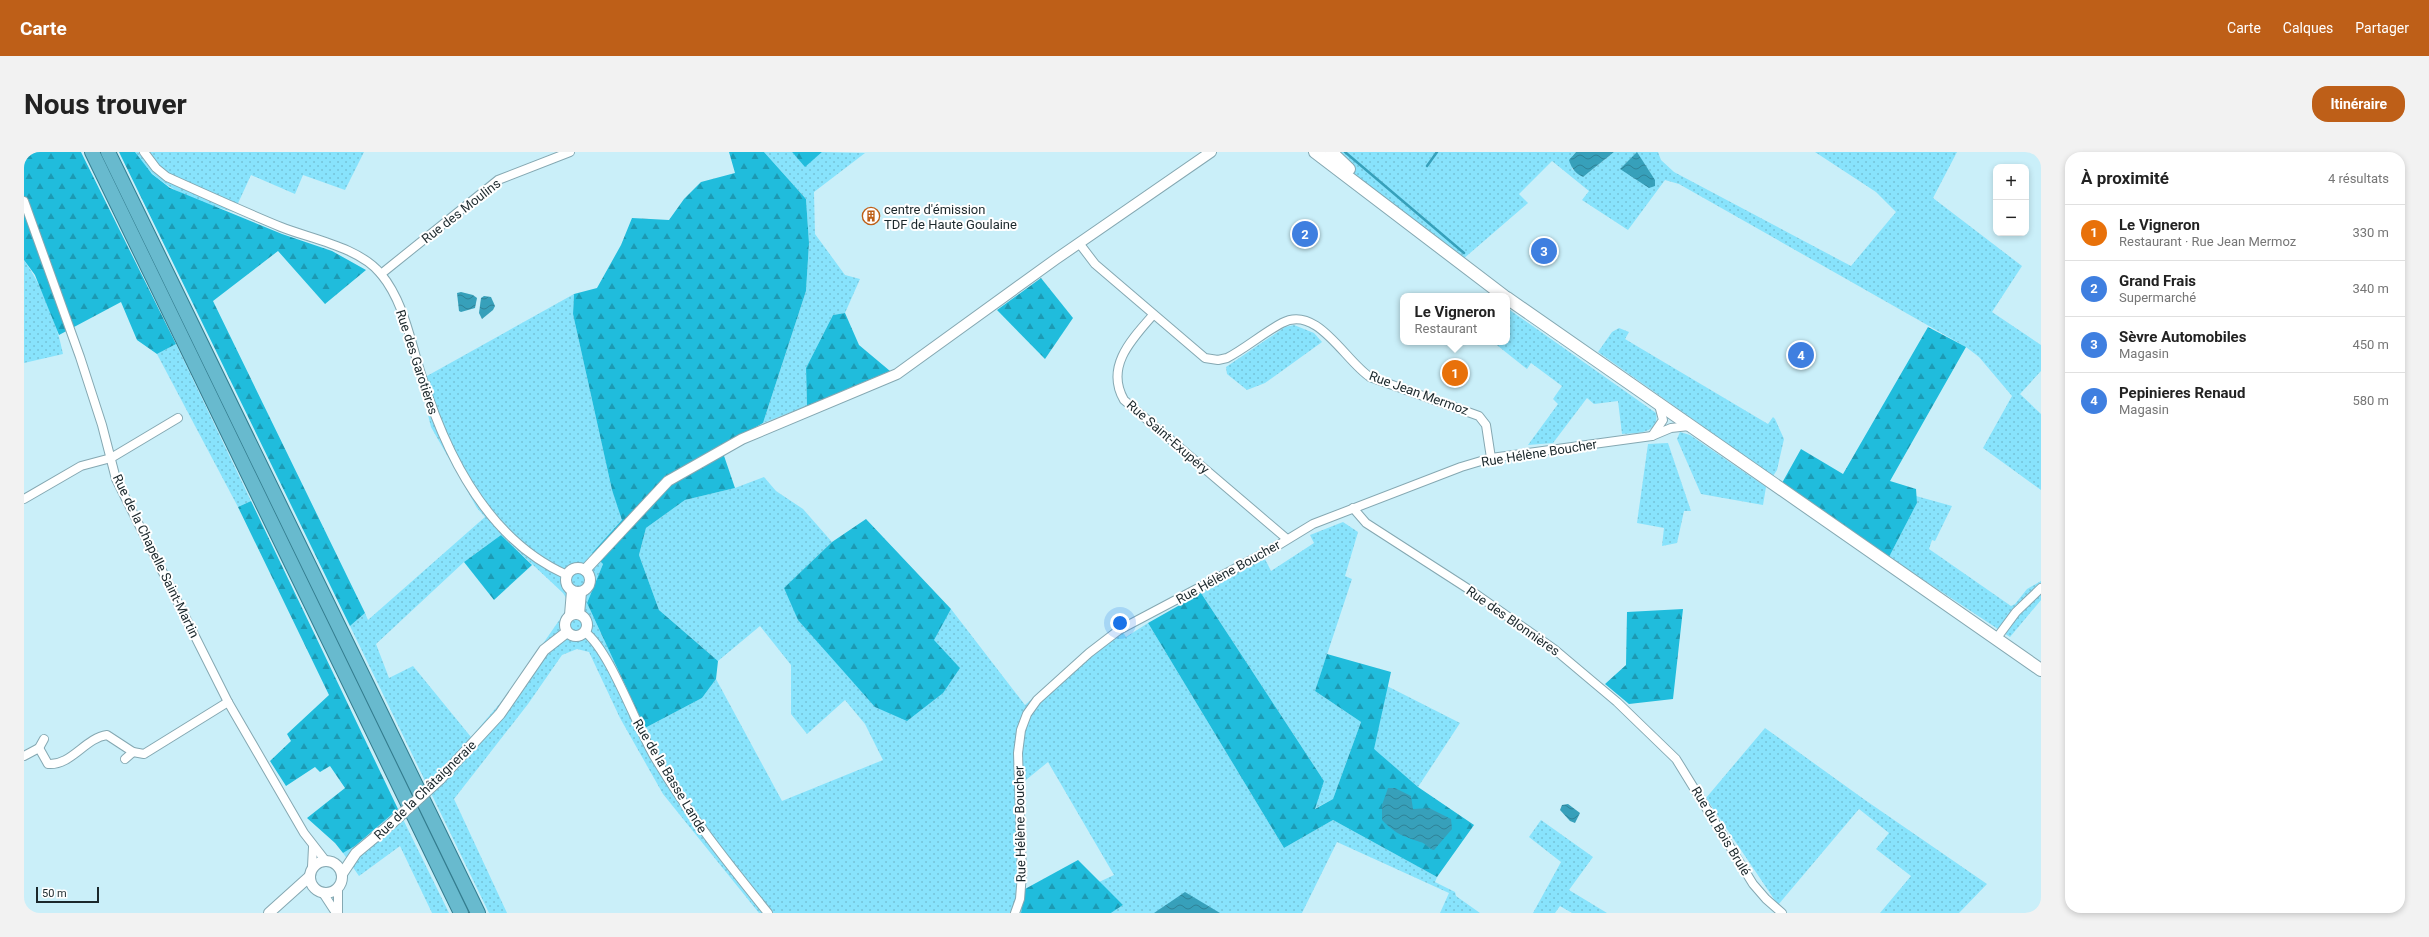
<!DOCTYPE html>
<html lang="fr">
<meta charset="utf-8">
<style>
:root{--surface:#fff;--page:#f2f2f2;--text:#222;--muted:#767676;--line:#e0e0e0;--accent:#be5f18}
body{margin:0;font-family:Roboto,sans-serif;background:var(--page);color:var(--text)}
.controls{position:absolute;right:12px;top:12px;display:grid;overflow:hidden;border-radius:8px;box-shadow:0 2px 6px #0003}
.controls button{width:36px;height:36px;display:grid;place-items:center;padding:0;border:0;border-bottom:1px solid var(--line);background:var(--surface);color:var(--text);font:20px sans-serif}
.scale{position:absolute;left:12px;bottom:10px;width:63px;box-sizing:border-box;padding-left:4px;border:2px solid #1b282c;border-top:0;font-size:11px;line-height:14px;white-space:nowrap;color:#1b282c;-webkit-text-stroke:3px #fff;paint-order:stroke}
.you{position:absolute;left:1096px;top:471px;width:14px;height:14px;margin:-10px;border:3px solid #fff;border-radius:50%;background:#1a73e8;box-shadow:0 0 0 6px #1a73e833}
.badge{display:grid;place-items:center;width:26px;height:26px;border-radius:50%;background:var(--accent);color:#fff;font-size:13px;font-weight:700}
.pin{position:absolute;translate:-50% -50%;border:2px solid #fff;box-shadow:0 1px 4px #0006}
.popup{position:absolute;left:1376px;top:141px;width:110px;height:52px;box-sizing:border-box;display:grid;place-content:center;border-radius:8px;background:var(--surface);filter:drop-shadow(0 1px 3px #0005);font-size:13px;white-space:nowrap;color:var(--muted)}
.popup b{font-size:15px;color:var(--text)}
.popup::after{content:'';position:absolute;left:50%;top:100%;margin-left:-8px;border:8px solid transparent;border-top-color:var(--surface)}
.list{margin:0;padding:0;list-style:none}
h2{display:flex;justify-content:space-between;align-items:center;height:52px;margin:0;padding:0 16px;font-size:17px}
h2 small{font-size:13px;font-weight:400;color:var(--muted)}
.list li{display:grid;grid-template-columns:26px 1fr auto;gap:12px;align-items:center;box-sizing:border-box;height:56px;padding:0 16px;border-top:1px solid var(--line)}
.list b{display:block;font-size:15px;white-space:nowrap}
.list p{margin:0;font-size:13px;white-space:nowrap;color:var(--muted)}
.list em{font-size:13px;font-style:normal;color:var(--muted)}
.map{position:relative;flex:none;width:2017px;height:761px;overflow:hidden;border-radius:16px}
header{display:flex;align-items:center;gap:24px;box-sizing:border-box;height:56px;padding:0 20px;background:var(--accent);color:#fff}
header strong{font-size:19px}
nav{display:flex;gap:22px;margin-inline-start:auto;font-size:14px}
.intro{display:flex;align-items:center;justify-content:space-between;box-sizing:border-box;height:96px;padding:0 24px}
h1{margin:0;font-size:28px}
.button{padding:10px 18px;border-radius:16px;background:var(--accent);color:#fff;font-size:14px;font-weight:700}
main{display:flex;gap:24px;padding:0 24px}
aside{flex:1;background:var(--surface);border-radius:16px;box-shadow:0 2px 6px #0003}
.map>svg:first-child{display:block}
.green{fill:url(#green-dots);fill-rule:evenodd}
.forest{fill:url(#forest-firs)}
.water{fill:url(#water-waves)}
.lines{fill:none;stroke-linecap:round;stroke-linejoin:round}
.stream{stroke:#37a0ba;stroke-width:2.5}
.minor-casing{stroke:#85a8b2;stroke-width:10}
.tertiary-casing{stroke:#85a8b2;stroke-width:12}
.secondary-casing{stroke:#85a8b2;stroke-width:14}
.trunk-casing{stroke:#347c8e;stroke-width:16}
.minor{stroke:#fff;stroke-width:8}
.tertiary{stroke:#fff;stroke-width:10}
.secondary{stroke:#fff;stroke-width:12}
.trunk{stroke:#68bace;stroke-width:14}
.tertiary-bridge-casing{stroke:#85a8b2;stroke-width:12;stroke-linecap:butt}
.tertiary-bridge{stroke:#fff;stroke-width:10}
.labels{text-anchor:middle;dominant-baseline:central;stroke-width:4;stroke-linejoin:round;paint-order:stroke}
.poi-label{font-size:13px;fill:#1b282c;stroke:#fff;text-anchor:start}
.street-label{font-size:13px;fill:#1b282c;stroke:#fff}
</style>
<header>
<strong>Carte</strong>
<nav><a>Carte</a><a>Calques</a><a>Partager</a></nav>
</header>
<div class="intro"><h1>Nous trouver</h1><a class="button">Itinéraire</a></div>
<main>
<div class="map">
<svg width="2017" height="761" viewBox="0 0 2017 761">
<defs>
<pattern id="green-dots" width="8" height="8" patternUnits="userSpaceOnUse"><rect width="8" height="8" fill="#88e3fc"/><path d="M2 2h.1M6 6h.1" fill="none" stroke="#75c3d8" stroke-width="1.8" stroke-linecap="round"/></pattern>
<pattern id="forest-firs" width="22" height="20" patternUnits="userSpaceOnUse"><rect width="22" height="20" fill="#20bcdc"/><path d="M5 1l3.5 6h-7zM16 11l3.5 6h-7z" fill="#1b99b3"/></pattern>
<pattern id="water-waves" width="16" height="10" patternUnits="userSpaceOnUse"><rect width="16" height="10" fill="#37a0ba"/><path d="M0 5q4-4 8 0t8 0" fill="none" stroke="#2e8297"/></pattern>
</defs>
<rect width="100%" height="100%" fill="#caeff9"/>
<g class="green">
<path d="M 111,0 L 340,0 L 321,38 L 279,23 L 271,42 L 227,23 L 210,60 C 173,50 131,35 111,0 Z"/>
<path d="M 740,0 L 768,0 L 781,14 L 798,0 L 841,1 L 790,40 L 791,82 L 821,123 L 836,127 L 821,161 L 809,163 L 782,216 L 783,254 L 739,271 L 782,139 L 785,91 L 782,47 Z"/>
<path d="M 1288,0 L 1552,0 L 1548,4 L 1548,17 L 1559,25 L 1590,0 L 1634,0 L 1637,8 L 1650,20 L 1827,114 L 1872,60 L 1852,40 L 1791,0 L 1933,0 L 1909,46 L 1998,114 L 1968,160 L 2017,193 L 2017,219 L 1996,242 L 2017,262 L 2017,338 L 1959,296 L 1988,244 L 1955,205 L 1942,195 L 1655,32 L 1641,28 L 1604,78 L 1558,48 L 1565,39 L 1528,9 L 1495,42 L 1504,51 L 1431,114 Z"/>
<path d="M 0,108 C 19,135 32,169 39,202 L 0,211 Z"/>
<path d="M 550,142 L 549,162 L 588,338 L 599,368 L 568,401 L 579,412 L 563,451 L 621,576 L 678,546 L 692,527 L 758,649 L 859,608 L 841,572 L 821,548 L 783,582 L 767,562 L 767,513 L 736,474 L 694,509 L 635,458 L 615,403 L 622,376 L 661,348 L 711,336 L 740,325 L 752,339 L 779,357 L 808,390 L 760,437 L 936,516 L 909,488 L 927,457 L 1001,553 L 1094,472 L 1102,485 L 1124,471 L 1260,696 L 1309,668 L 1413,725 L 1411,730 L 1431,740 L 1432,744 L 1456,761 L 1416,761 L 1425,741 L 1313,690 L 1278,761 L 1087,761 L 1099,753 L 1075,730 L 1090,723 L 1024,610 L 997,632 L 1001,737 L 997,761 L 735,761 L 639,642 L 596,566 L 565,500 L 553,497 L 538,503 L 504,552 L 430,647 L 483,761 L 465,761 L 326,474 L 341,461 L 344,468 L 461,365 L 453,356 L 407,275 L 395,226 L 403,224 ZM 477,383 L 539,441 L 544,449 L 543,457 L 484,542 L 447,585 L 389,514 L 365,526 L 352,492 L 440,410 Z"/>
<path d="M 1483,156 L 1632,261 C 1636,282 1613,281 1598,282 L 1594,249 L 1570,252 L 1563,246 L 1529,291 L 1504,293 L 1534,252 L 1529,247 L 1538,234 L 1507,211 L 1503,217 L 1469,190 L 1483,190 Z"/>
<path d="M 1270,173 L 1290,181 L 1298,190 L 1241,231 L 1223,238 L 1203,222 L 1202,215 L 1261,175 Z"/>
<path d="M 1595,176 L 1605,180 L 1601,187 L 1744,272 L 1749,265 L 1751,267 L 1760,287 L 1753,318 L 1749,324 L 1574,200 L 1588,180 Z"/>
<path d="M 152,192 L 227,349 L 214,355 L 133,202 Z"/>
<path d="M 1656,280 L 1666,283 L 1742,335 L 1739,353 L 1677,342 L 1653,287 Z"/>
<path d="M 1644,291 L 1667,359 L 1660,359 L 1653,391 L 1638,394 L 1640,376 L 1613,371 L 1624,292 Z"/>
<path d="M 1892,344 L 1928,354 L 1911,389 L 1908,388 L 1905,397 L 1987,454 L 1991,452 L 2003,437 L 2017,429 L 2017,448 L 1986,485 L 1865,405 L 1893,351 Z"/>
<path d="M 1319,370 L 1334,380 L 1321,424 L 1328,427 L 1291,539 L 1337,570 L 1309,647 L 1290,657 L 1300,629 L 1177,441 L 1240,405 L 1247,419 L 1290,391 L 1286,383 Z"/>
<path d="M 1363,534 L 1436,571 L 1394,635 L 1349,597 Z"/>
<path d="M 1741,576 L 1841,648 L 1963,732 L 1935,761 L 1856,761 L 1887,724 L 1852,697 L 1865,681 L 1835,657 L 1754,753 L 1682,646 Z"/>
<path d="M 374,657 L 425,761 L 408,761 L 376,694 L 335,724 L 319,701 L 331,694 Z"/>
<path d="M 1517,668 L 1569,705 L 1545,738 L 1583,761 L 1548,761 L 1536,754 L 1531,761 L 1509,761 L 1537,710 L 1505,685 Z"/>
</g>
<g class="forest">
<path d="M 0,0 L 57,0 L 152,192 L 133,202 L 113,188 L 97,150 L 35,183 L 11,123 L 0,108 Z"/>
<path d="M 95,0 L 111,0 L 128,22 L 146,36 L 258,82 L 308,99 L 342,118 L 301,152 L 254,99 L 189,149 L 341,461 L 326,474 Z"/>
<path d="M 705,0 L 740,0 L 782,47 L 785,91 L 782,139 L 739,271 L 697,295 L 711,336 L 661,348 L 622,376 L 615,403 L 635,458 L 694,509 L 692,527 L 678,546 L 621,576 L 563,451 L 579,412 L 568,401 L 598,368 L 588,338 L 549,162 L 550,142 L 573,136 L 597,93 L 608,66 L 645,68 L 660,47 L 677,30 L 711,21 Z"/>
<path d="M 768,0 L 798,0 L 781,15 Z"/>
<path d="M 1017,126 L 1049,166 L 1021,207 L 973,158 Z"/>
<path d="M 821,161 L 835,193 L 866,219 L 783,254 L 782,216 L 809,163 Z"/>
<path d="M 1904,175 L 1942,195 L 1866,329 L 1892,337 L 1893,351 L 1865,405 L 1758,331 L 1777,297 L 1819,322 Z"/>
<path d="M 227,349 L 374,657 L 331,694 L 319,701 L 311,691 L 283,666 L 321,636 L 306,614 L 296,620 L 291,615 L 262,634 L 246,609 L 267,589 L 263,582 L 305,543 L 214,355 Z"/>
<path d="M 842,367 L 927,457 L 910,488 L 936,516 L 919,541 L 883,569 L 851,555 L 774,468 L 760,436 L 808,390 Z"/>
<path d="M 477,383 L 508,413 L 470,448 L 440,410 Z"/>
<path d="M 1177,441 L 1300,629 L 1291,657 L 1309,647 L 1337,570 L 1291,539 L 1303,502 L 1367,520 L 1350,597 L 1394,635 L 1450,673 L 1413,725 L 1309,668 L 1260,696 L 1124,471 Z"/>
<path d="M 1659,457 L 1649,547 L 1605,552 L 1581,532 L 1602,513 L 1603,460 Z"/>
<path d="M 1054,708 L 1099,753 L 1087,761 L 997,761 L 1001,737 Z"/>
</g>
<g class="water">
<path d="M 1552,0 L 1590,0 L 1559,25 C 1551,21 1548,17 1545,8 Z"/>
<path d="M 1613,0 L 1631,28 L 1631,34 L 1625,36 L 1596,17 Z"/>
<path d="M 437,140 L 449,143 L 453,146 L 451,156 L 437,160 L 435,159 L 433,141 Z"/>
<path d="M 460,144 L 467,145 L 471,154 L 469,158 L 458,167 L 455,161 L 457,146 Z"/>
<path d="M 1364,636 L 1371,636 L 1387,644 L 1389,657 L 1405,656 L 1427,667 L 1428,677 L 1410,698 C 1404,697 1402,691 1396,690 C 1377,683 1373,683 1358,668 L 1358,653 Z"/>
<path d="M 1544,652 L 1556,661 L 1551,671 L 1546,669 L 1536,658 L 1538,653 Z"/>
<path d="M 1161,740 L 1196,761 L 1130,761 Z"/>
</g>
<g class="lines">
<g class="stream">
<path d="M 1321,0 L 1440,101"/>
<path d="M 1403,14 L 1413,0"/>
</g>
<defs>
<g id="minor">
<path d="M 120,0 L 132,16 L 143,25 C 181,42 218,59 257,75 C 287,87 335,95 357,122 C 380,150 386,188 397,222 C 421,301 464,388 543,423"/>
<path d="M 0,49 L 56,205 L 78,273 L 92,327 L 204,550 L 280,681 L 301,708"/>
<path d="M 1055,91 L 1071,112 L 1181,206 L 1194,208 L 1203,206 C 1222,196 1239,181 1258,171 C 1293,152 1321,209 1346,225 L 1455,264 L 1462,273 L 1467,306"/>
<path d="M 357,122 L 474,28 L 546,0"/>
<path d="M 1129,163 C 1107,188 1081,215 1100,248 L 1263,387"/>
<path d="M 1635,253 L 1639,268 L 1628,284 L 1647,276 L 1665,274"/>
<path d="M 0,347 L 57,314 L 87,306 L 154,266"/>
<path d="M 1329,356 L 1342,371 L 1449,440 L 1530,497 L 1593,550 L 1652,607 L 1729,732 L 1742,747 L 1758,761"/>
<path d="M 561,480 C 586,499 612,573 630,604 C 663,660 703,710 744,761"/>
<path d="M 1972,487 L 1992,460 L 2017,436"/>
<path d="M 15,596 L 20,587"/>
<path d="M 0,604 L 15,596 L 24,612 C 47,614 61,586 83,583 L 109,600 L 120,602 L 204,550"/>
<path d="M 101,607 L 109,600"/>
<path d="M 288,715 L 289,695"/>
<path d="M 299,741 L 312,761"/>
<path d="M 314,761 L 314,736"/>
<path d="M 991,761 L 996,747 L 998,722 L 994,601 L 997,578 L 1003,562 L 1013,548 L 1065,501 L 1095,478 L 1248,397 L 1289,372 L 1437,315 L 1467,306 L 1628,284"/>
</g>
<g id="tertiary">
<circle cx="554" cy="428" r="12"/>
<path d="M 561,418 L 644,329 L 718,287 L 873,222 L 1032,107 L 1187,0"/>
<circle cx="552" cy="473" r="11"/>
<path d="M 555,462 L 557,440"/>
<path d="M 546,463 L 548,439"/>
<path d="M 416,627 L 476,562 L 520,498 L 543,480"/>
<circle cx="302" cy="725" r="16"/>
<path d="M 318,722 L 332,701 L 368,671"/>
<path d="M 245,761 L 285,725"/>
</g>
<g id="secondary">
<path d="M 1291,0 L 1480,144"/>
<path d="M 1307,0 L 1325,17"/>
<path d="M 1483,146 L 2017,518"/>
</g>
<g id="trunk">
<path d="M 68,0 L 437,761"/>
<path d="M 84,0 L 454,761"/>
</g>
</defs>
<use href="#minor" class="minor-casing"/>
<use href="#tertiary" class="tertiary-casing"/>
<use href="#secondary" class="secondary-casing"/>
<use href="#trunk" class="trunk-casing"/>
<use href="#minor" class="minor"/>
<use href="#tertiary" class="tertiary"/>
<use href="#secondary" class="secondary"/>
<use href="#trunk" class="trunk"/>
<defs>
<path id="tertiary-bridge" d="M 368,671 L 416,627"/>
</defs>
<use href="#tertiary-bridge" class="tertiary-bridge-casing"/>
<use href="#tertiary-bridge" class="tertiary-bridge"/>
</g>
<defs>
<symbol id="building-ring" viewBox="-11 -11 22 22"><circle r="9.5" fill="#fff" stroke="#be5f18" stroke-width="1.5"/><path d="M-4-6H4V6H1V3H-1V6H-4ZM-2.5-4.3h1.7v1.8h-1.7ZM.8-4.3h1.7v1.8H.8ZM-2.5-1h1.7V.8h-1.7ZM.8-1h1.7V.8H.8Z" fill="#be5f18"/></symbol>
</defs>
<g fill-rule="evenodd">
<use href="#building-ring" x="837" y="54" width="20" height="20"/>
</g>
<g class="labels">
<g class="poi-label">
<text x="860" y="57">centre d'émission<tspan x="860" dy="15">TDF de Haute Goulaine</tspan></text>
</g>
<g class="street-label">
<text transform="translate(437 59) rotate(-38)">Rue des Moulins</text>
<text transform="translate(393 210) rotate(72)">Rue des Garotières</text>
<text transform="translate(1395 241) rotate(20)">Rue Jean Mermoz</text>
<text transform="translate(1144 285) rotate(41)">Rue Saint-Exupéry</text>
<text transform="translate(1515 301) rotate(-9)">Rue Hélène Boucher</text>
<text transform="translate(132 404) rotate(64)">Rue de la Chapelle Saint-Martin</text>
<text transform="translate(1204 420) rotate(-29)">Rue Hélène Boucher</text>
<text transform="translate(1489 469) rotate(35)">Rue des Blonnières</text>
<text transform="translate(646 624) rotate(59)">Rue de la Basse Lande</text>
<text transform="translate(401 638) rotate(-44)">Rue de la Châtaigneraie</text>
<text transform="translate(996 672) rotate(-91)">Rue Hélène Boucher</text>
<text transform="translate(1697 679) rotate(59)">Rue du Bois Brulé</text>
</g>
</g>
</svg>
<div class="controls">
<button>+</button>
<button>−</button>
</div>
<div class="scale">50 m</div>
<div class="you"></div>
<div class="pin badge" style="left:1431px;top:221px;background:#e8710a">1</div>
<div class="popup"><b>Le Vigneron</b>Restaurant</div>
<div class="pin badge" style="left:1281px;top:82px;background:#3f7fe0">2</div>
<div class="pin badge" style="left:1520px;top:99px;background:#3f7fe0">3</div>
<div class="pin badge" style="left:1777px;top:203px;background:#3f7fe0">4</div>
</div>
<aside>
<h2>À proximité<small>4 résultats</small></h2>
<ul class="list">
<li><span class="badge" style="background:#e8710a">1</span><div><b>Le Vigneron</b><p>Restaurant · Rue Jean Mermoz</p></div><em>330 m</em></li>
<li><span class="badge" style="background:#3f7fe0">2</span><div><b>Grand Frais</b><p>Supermarché</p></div><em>340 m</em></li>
<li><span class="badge" style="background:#3f7fe0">3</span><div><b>Sèvre Automobiles</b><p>Magasin</p></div><em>450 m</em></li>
<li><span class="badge" style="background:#3f7fe0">4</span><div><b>Pepinieres Renaud</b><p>Magasin</p></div><em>580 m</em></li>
</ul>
</aside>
</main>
